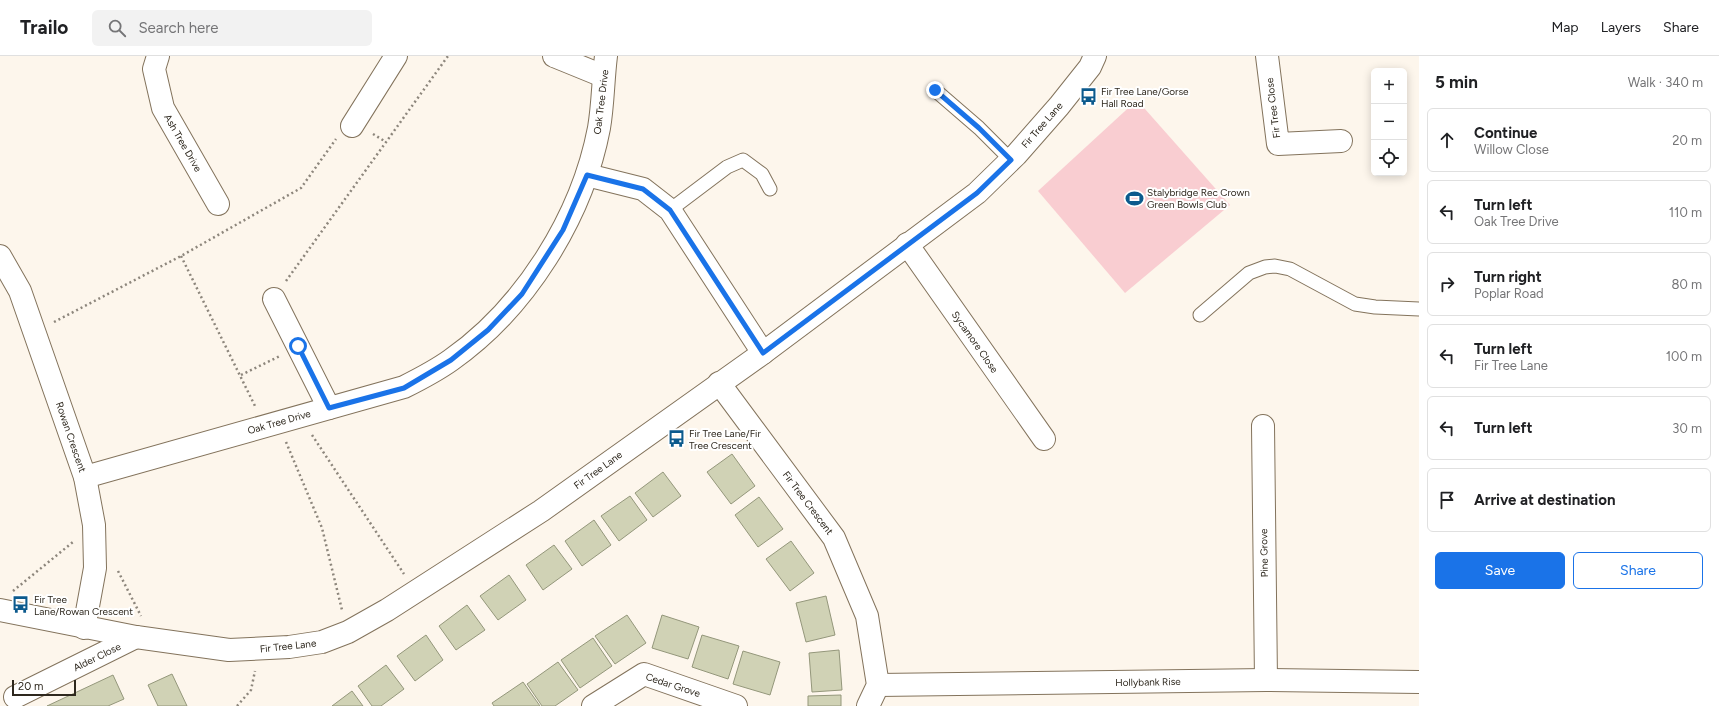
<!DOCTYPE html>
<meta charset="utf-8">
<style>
:root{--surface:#fff;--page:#f2f2f2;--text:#202124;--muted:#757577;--line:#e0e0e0;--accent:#1a73e8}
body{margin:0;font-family:Figtree,sans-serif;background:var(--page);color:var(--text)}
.controls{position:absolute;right:12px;top:12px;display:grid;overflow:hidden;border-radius:6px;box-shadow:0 2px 10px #0003}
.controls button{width:36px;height:36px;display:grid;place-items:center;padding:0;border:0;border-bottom:1px solid var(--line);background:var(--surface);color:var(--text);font:20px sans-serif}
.scale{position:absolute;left:12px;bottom:10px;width:64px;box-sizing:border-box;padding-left:4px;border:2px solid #2e281e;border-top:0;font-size:11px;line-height:14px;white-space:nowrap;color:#2e281e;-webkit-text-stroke:3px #fff;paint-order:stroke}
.stop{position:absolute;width:12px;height:12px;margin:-9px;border:3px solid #1a73e8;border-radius:50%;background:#fff}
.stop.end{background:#1a73e8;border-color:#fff;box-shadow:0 1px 4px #0008}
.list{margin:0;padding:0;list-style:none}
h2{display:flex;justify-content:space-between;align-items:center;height:52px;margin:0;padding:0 16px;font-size:17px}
h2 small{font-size:13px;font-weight:400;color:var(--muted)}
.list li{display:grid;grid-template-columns:26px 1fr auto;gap:12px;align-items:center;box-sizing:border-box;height:64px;margin:0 8px 8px;padding:0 8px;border:1px solid var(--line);border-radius:6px}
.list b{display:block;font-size:15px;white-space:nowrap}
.list p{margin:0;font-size:13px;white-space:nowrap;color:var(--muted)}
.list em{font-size:13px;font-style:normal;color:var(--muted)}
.actions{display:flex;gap:8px;padding:12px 16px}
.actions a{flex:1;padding:9px 0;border:1px solid var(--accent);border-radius:6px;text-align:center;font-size:14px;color:var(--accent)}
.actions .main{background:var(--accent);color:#fff}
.icon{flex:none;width:22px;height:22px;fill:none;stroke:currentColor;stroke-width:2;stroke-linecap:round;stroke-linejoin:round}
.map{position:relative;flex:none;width:1419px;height:650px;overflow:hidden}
header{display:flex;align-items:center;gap:24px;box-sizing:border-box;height:56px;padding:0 20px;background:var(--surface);border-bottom:1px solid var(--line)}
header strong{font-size:19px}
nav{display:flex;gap:22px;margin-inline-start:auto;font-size:14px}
.search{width:280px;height:36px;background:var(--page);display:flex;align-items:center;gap:10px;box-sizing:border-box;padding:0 14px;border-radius:6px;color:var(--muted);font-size:15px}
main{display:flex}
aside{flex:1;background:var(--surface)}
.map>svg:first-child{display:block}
.green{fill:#f9cdd1}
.building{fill:#d0d2b5;stroke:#94977b}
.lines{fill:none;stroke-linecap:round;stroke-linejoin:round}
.service-casing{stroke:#83735c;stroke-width:15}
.minor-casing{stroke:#83735c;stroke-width:24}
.path{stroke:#8d867c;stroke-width:2.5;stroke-dasharray:2 3;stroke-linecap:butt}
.service{stroke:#fff;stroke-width:13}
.minor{stroke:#fff;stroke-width:22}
.route{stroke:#1a73e8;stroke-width:5}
.labels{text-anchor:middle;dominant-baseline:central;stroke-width:4;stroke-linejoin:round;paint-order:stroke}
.poi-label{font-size:10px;fill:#2e281e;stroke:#fff;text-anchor:start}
.street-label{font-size:10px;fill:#2e281e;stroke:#fff}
</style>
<header>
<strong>Trailo</strong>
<div class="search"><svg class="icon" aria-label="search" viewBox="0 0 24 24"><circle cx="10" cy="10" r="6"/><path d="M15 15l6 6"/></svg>Search here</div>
<nav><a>Map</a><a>Layers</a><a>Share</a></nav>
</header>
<main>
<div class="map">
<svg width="1419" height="650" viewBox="0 0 1419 650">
<rect width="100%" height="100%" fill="#fdf6ec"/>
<path class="green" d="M 1137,44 L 1230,149 L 1125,237 L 1038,135 Z"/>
<g class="building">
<path d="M 732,398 L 755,430 L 731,448 L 707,416 Z"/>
<path d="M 663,416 L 681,440 L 653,461 L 635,437 Z"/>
<path d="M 630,440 L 647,464 L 619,485 L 601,460 Z"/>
<path d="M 759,441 L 783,473 L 758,491 L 735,459 Z"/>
<path d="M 594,464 L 611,489 L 582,510 L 565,485 Z"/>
<path d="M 791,485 L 814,517 L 790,535 L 766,503 Z"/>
<path d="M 554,489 L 572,513 L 543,534 L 526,509 Z"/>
<path d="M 509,519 L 526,544 L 498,564 L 480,540 Z"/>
<path d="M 826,540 L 835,579 L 806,586 L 796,547 Z"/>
<path d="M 467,549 L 485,574 L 456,594 L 439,570 Z"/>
<path d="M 627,559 L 646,587 L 615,608 L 595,580 Z"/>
<path d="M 662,559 L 699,571 L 688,603 L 652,592 Z"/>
<path d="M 426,579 L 443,604 L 415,625 L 397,600 Z"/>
<path d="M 702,579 L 739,590 L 728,623 L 692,611 Z"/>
<path d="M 593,582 L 612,610 L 580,632 L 561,604 Z"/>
<path d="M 839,594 L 842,634 L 812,636 L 809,597 Z"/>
<path d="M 743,595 L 780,606 L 770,639 L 733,628 Z"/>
<path d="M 558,606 L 578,634 L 555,650 L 542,650 L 527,628 Z"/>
<path d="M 386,609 L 404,633 L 381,650 L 372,650 L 358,630 Z"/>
<path d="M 172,618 L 187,650 L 158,650 L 148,629 Z"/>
<path d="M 113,619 L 124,643 L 108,650 L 47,650 Z"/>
<path d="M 523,626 L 540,650 L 494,650 L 492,647 Z"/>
<path d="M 352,635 L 363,650 L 332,650 Z"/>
<path d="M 841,639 L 841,650 L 808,650 L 808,640 Z"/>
</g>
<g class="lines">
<defs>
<g id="service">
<path d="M 935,34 L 979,72 L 1011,104"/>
<path d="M 670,154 L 727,111 L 743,104 L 762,118 L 770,133"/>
<path d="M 1200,259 L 1249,217 L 1265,211 L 1275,210 L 1290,213 L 1355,248 L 1375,251 L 1419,253"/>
</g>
<g id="minor">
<path d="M 158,0 L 154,13 L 163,52 L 218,148"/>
<path d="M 554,0 L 603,20"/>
<path d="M 1267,0 L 1278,88 L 1341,85"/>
<path d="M 352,70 L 396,0"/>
<path d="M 587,119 L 643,133 L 670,154 L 763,297"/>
<path d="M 907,188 L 1044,383"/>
<path d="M 0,200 L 20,235 L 85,421 L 94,469 L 95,512 L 84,572"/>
<path d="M 274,243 L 329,352"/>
<path d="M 719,327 L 834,482 L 867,560 L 878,629 L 868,650"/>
<path d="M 1263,370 L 1266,624"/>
<path d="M 85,421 L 404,331 C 420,323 437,314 451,304 C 525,252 582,161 599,72 C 603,49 603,24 606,0"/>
<path d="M 0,554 L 136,581 L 229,594 L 289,591 L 322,586 L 348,576 L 387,554 L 541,455 L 763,297 L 977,137 L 1016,99 L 1059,50 L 1090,11 L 1095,0"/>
<path d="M 878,629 L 1266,624 L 1419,626"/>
<path d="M 15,641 L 136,581"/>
<path d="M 593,650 L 644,618 L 736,650"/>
</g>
</defs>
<use href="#service" class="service-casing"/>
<use href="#minor" class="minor-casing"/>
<g class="path">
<path d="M 373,78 L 386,86"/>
<path d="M 181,200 L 256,352"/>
<path d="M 286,225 L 448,0"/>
<path d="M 54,266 L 181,200 L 301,132 L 336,83"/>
<path d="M 241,319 L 280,300"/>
<path d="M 312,379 L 404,518"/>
<path d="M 286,386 L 322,472 L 342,554"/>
<path d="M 118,515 L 141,560"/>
<path d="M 13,535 L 73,486"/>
<path d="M 237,650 L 251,634 L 255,615"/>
</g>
<use href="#service" class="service"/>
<use href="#minor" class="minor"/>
</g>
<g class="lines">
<path class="route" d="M 298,290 L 329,352 L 404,332 L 451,304 L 488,274 L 522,238 L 563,174 L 587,119 L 643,133 L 670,154 L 763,297 L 977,137 L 1011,104 L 979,72 L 935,34"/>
</g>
<defs>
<symbol id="bus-bare" viewBox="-9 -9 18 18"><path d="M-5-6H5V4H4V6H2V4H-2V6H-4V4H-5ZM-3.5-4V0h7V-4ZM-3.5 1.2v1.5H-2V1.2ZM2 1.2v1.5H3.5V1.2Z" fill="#0c5a8d" stroke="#fff" stroke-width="2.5" paint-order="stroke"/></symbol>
<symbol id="stadium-bare" viewBox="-9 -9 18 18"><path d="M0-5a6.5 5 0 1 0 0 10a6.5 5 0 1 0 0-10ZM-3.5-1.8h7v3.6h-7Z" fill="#0c5a8d" stroke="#fff" stroke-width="2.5" paint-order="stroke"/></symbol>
</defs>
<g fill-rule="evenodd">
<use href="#bus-bare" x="1076" y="28" width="25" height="25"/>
<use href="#stadium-bare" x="1122" y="130" width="25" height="25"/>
<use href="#bus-bare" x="664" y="370" width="25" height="25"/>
<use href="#bus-bare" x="8" y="536" width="25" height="25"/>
</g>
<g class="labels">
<g class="poi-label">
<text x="1101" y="35">Fir Tree Lane/Gorse<tspan x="1101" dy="12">Hall Road</tspan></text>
<text x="1147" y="136">Stalybridge Rec Crown<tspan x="1147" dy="12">Green Bowls Club</tspan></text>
<text x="689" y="377">Fir Tree Lane/Fir<tspan x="689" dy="12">Tree Crescent</tspan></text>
<text x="34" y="543">Fir Tree<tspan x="34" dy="12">Lane/Rowan Crescent</tspan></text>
</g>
<g class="street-label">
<text transform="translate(601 46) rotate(-83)">Oak Tree Drive</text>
<text transform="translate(1273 52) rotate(-97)">Fir Tree Close</text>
<text transform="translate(1042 69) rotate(-49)">Fir Tree Lane</text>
<text transform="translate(183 87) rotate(60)">Ash Tree Drive</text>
<text transform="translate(975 286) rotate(55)">Sycamore Close</text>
<text transform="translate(279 366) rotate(-16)">Oak Tree Drive</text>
<text transform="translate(71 381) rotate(71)">Rowan Crescent</text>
<text transform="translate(598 414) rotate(-36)">Fir Tree Lane</text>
<text transform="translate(808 447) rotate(53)">Fir Tree Crescent</text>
<text transform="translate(1264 497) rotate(-91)">Pine Grove</text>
<text transform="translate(288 590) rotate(-6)">Fir Tree Lane</text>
<text transform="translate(97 601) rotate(-26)">Alder Close</text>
<text transform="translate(1148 626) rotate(-1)">Hollybank Rise</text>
<text transform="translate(673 629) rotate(18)">Cedar Grove</text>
</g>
</g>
</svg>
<div class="controls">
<button>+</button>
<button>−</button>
<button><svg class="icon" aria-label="locate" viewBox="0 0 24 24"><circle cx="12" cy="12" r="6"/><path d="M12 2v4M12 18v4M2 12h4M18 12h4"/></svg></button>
</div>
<div class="scale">20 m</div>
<div class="stop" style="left:298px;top:290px"></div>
<div class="stop end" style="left:935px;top:34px"></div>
</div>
<aside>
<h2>5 min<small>Walk · 340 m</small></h2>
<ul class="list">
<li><svg class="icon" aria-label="ahead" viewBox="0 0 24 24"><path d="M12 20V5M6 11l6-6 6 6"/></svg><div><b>Continue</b><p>Willow Close</p></div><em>20 m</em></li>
<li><svg class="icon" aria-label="left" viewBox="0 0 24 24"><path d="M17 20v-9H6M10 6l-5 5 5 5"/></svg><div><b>Turn left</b><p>Oak Tree Drive</p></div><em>110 m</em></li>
<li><svg class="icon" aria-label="right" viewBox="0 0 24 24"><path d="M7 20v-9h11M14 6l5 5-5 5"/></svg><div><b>Turn right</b><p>Poplar Road</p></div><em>80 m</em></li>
<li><svg class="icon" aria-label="left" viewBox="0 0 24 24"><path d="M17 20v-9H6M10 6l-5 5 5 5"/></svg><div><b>Turn left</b><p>Fir Tree Lane</p></div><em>100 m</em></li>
<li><svg class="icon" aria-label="left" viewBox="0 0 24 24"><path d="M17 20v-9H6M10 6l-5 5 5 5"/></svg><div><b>Turn left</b></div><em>30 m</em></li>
<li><svg class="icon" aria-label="arrive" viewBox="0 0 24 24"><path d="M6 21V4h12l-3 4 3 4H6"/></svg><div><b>Arrive at destination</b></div></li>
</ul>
<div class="actions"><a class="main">Save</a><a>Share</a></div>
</aside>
</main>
